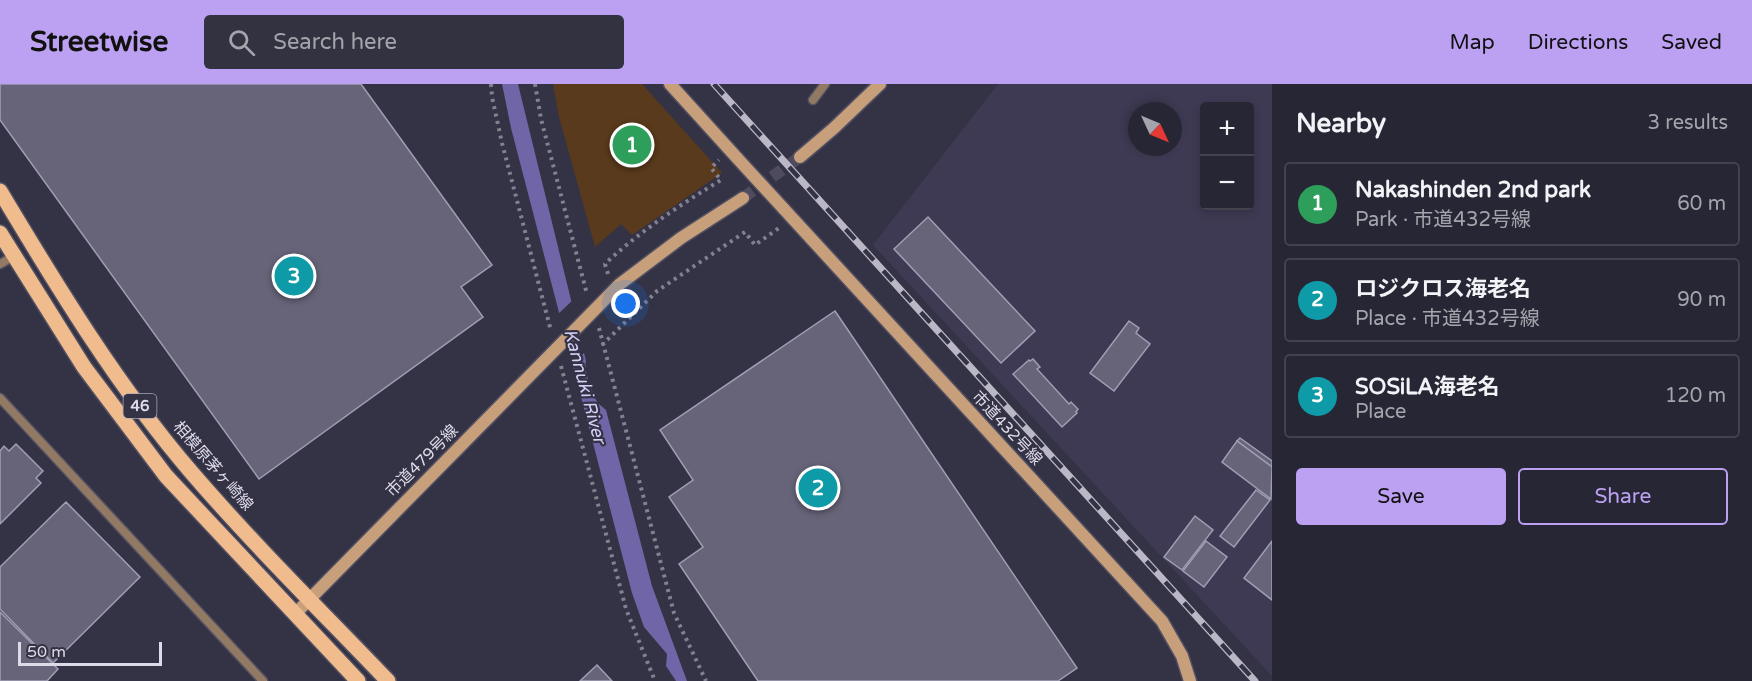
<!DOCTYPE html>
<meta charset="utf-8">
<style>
:root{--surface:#272634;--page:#333240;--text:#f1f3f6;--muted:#a4a5ac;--line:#43434f;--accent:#bca0f2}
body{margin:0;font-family:"Varela Round","Noto Sans JP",sans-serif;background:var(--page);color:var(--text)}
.controls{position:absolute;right:18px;top:18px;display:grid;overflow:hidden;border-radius:6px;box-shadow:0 3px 9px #0003}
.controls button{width:54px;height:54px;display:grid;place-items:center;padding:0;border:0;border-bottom:2px solid var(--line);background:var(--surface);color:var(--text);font:30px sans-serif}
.compass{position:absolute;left:1128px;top:18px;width:54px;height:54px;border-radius:50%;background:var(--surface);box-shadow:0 3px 9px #0003;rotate:134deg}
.scale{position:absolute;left:18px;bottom:15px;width:144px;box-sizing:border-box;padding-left:6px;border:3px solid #dddbe8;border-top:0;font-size:16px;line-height:21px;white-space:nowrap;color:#dddbe8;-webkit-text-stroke:4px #343245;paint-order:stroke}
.you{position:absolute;left:626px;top:220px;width:21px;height:21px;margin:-15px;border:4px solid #fff;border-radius:50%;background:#1a73e8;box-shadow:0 0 0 9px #1a73e833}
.badge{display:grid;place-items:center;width:39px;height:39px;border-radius:50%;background:var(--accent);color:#fff;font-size:20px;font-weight:700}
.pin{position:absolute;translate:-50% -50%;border:3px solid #fff;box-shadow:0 2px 6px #0006}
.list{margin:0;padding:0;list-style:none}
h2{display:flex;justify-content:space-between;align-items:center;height:78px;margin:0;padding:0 24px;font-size:26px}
h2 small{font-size:20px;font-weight:400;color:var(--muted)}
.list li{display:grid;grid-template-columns:39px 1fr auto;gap:18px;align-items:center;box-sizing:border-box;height:84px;margin:0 12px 12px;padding:0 12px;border:2px solid var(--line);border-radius:6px}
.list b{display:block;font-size:22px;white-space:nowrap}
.list p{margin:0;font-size:20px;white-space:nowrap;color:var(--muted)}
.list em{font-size:20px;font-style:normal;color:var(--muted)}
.actions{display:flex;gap:12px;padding:18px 24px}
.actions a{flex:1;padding:14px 0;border:2px solid var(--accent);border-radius:6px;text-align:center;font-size:21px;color:var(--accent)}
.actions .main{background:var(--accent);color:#111}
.icon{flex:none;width:33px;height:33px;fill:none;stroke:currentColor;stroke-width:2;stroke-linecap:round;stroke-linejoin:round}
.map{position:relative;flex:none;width:1272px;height:597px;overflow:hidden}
header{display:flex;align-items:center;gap:36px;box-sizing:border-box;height:84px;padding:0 30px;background:var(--accent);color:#111}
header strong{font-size:28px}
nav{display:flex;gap:33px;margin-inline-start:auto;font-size:21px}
.search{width:420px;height:54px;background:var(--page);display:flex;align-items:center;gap:15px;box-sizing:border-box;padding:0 21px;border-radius:6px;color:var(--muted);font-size:22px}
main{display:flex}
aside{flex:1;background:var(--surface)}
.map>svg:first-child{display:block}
.built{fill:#3e3a53;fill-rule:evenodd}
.green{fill:#593a1c}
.water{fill:#7065a6}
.pier{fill:#343245}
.building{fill:#676479;stroke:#a09eb5;stroke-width:1.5}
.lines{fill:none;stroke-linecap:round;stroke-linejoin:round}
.secondary-tunnel{stroke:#4d4b5d;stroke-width:12;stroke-dasharray:12 6;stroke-linecap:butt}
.lane-casing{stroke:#525062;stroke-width:11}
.secondary-casing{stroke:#525062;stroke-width:15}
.primary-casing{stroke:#525062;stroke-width:18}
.path{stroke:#838191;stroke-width:4;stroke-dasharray:3 4.5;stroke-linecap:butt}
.lane{stroke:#927963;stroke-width:8}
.secondary{stroke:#c79f7b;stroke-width:12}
.primary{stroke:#f0bc8d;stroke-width:15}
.rail-casing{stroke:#bab8c6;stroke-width:7}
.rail{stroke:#343245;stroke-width:4.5;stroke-dasharray:14;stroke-linecap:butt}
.secondary-bridge-casing{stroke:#525062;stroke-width:15;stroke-linecap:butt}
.secondary-bridge{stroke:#c79f7b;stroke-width:12}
.labels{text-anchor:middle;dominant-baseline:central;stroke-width:4.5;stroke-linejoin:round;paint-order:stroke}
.shield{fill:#343245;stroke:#aaa8b7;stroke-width:1.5}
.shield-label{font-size:15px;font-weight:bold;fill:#dddbe8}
.street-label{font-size:16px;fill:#dddbe8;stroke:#343245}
.water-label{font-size:18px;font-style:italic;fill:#d3cff5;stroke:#343245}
</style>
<header>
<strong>Streetwise</strong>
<div class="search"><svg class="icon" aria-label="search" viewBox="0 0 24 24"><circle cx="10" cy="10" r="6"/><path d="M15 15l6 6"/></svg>Search here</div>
<nav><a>Map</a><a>Directions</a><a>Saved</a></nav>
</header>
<main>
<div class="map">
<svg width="1272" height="597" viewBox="0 0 1272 597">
<rect width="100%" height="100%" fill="#343245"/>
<path class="built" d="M 998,0 L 1272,0 L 1272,592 L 873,161 ZM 1204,22 L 1250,22 L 1250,122 L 1204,122 ZM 1137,27 L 1173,27 L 1173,63 L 1137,63 Z"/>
<path class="green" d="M 553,0 L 642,0 L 722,89 L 632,151 L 621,140 L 595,163 L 559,33 Z"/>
<path class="water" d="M 502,0 L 518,0 L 586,277 C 583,285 593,312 598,319 C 599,320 605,325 606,326 L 652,502 L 687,597 L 676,597 L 666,582 L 667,570 L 644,543 L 632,509 L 511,44 Z"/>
<path class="pier" d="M 574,215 L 587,266 L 570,283 L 556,232 Z"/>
<g class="building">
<path d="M 0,0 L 361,0 L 492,181 L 461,203 L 483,233 L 259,395 L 0,36 Z"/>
<path d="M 928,133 L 1035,247 L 1001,279 L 894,165 Z"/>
<path d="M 835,227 L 1077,584 L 1058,597 L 758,597 L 679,480 L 703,463 L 669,413 L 693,396 L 660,346 Z"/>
<path d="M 1129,237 L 1139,244 L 1136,249 L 1150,260 L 1114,307 L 1090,289 Z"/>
<path d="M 1033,275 L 1040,283 L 1037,285 L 1069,320 L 1071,318 L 1078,325 L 1076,328 L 1077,329 L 1062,343 L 1013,290 L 1029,276 L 1030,277 Z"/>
<path d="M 1240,354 L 1272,377 L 1272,383 L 1237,357 Z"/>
<path d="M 1237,357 L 1272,383 L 1271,415 L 1222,378 Z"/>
<path d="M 16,360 L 43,387 L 36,394 L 41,399 L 0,440 L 0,367 L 4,362 L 9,367 Z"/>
<path d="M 1256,406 L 1270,416 L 1234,463 L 1220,452 Z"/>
<path d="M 66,418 L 140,493 L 53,579 L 0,525 L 0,483 Z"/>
<path d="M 1195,432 L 1213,446 L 1182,486 L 1164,473 Z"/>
<path d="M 1206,457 L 1227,473 L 1204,503 L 1183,487 Z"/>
<path d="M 1272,457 L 1272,516 L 1244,494 Z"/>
<path d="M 0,528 L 58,585 L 47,597 L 0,597 Z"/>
<path d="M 597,581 L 612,597 L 580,597 Z"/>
</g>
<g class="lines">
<path class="secondary-tunnel" d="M 743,114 L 800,73"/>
<defs>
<g id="lane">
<path d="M 813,16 L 825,0"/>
<path d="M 0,180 L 14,172"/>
<path d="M 0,314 L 263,597"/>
</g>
<g id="secondary">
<path d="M 670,0 L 738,75"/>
<path d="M 800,73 L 834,44 L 880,0"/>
<path d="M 783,124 L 1162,537 L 1182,572 L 1190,597"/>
<path d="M 295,530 L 620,200 L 681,154 L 743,114"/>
</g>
<g id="primary">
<path d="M 0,107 C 58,204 118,303 192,389 C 254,461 322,528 388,597"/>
<path d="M 0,149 L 84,283 L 166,392 L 358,597"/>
</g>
</defs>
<use href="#lane" class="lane-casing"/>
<use href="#secondary" class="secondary-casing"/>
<use href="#primary" class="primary-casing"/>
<g class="path">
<path d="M 491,0 L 492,13 L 502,59 L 551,247"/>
<path d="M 535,0 L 541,35 L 587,210"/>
<path d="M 608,190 L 605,180 C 640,147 680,121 721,96 L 711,84 L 719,76"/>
<path d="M 599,244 L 674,529 L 706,597"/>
<path d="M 602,261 L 657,207 L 745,148 L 755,161 L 779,144"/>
<path d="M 561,282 L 626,525 L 655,597"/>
</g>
<use href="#lane" class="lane"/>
<use href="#secondary" class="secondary"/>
<use href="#primary" class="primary"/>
<defs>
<path id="rail" d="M 714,0 L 1255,597"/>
</defs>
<use href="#rail" class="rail-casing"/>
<use href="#rail" class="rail"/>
<defs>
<path id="secondary-bridge" d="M 738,75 L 783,124"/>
</defs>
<use href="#secondary-bridge" class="secondary-bridge-casing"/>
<use href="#secondary-bridge" class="secondary-bridge"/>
</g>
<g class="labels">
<rect class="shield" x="123.5" y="310" width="33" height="24" rx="4.5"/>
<g class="shield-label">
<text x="140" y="322">46</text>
</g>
<g class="street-label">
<text transform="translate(1007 344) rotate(47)">市道432号線</text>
<text transform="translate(422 377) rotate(-45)">市道479号線</text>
<text transform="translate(213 382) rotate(49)">相模原茅ヶ崎線</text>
</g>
<g class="water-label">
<text transform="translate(585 302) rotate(75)">Kannuki River</text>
</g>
</g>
</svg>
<div class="controls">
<button>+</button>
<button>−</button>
</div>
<svg class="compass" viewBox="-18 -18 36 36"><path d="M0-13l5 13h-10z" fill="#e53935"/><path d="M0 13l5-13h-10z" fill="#a4a5ac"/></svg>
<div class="scale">50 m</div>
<div class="you"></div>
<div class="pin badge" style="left:632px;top:61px;background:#2e9e5b">1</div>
<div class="pin badge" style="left:818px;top:404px;background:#0f9aa8">2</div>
<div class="pin badge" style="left:294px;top:192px;background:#0f9aa8">3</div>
</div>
<aside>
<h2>Nearby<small>3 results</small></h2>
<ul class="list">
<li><span class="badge" style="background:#2e9e5b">1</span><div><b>Nakashinden 2nd park</b><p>Park · 市道432号線</p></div><em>60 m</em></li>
<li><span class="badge" style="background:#0f9aa8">2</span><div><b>ロジクロス海老名</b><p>Place · 市道432号線</p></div><em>90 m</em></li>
<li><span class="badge" style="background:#0f9aa8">3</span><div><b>SOSiLA海老名</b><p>Place</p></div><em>120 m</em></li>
</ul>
<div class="actions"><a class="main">Save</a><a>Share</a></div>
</aside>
</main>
